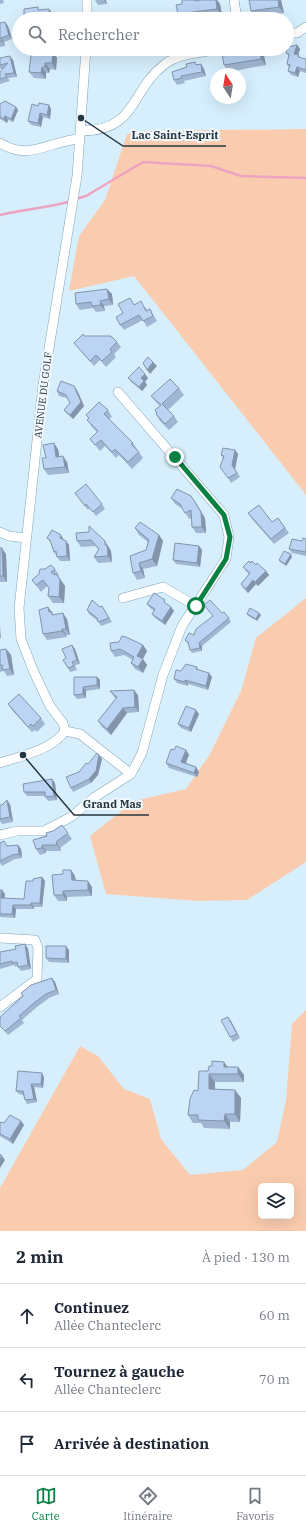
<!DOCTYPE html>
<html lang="fr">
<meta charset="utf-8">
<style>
:root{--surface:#fff;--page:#f2f2f3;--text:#1f2937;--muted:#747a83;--line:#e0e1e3;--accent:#0b8043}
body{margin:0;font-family:"IBM Plex Serif",serif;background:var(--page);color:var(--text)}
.controls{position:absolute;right:12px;bottom:12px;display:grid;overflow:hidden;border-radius:6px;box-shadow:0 4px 16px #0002}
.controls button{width:36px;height:36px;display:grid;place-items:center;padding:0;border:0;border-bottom:1px solid var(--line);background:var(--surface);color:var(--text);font:20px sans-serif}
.compass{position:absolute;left:210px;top:68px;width:36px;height:36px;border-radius:50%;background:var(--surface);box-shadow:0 4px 16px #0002;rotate:348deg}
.stop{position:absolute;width:12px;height:12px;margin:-9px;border:3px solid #0b8043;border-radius:50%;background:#fff}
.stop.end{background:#0b8043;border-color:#fff;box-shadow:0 1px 4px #0008}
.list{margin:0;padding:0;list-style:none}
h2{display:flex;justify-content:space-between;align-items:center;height:52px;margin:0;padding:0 16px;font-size:17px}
h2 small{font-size:13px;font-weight:400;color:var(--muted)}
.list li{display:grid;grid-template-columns:26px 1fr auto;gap:12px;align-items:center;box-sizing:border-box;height:64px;padding:0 16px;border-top:1px solid var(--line)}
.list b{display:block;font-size:15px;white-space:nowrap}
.list p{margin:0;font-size:13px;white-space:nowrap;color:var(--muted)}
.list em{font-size:13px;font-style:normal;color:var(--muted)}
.icon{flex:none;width:22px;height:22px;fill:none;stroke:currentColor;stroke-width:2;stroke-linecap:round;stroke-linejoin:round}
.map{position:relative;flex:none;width:306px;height:1231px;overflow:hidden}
.search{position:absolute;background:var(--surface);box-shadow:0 4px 16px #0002;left:12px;right:12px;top:12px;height:44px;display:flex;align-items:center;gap:10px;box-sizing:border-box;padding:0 14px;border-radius:22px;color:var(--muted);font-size:15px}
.sheet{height:244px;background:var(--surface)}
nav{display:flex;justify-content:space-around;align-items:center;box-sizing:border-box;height:56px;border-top:1px solid var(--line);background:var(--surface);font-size:11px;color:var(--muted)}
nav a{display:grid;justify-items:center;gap:2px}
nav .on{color:var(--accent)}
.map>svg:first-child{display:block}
.green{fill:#faccaf;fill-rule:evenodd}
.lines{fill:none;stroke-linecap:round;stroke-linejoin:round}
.stream{stroke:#eda4c0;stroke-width:2.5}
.minor-casing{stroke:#7fa4ba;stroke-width:10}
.minor{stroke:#fff;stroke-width:9}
.wall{fill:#a1b6d2}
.shaded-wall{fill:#8394ab}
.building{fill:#bbd4f4;stroke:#8394ab}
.route{stroke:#0b8043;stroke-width:5}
.labels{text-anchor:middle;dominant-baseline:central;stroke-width:4;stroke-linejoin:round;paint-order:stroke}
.street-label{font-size:10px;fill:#27363f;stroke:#f1f9fe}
.leader{fill:none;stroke:#27363f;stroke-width:1.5}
.callout-dot{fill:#27363f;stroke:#f1f9fe;stroke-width:1.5}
.callout-label{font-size:11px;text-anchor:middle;font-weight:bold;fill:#27363f;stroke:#f1f9fe;stroke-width:4;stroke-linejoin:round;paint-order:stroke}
</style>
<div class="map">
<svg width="306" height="1231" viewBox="0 0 306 1231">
<rect width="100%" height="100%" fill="#d7effd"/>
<g class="green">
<path d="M 306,129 L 306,495 L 134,276 L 69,291 L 79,236 L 105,200 L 127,134 L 143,131 Z"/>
<path d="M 306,598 L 306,862 L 247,900 L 198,901 L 106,894 L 90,836 L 134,801 L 186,789 L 210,754 L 241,691 L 256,638 Z"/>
<path d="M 306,1010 L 306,1231 L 0,1231 L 0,1188 L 80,1046 L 98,1056 L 124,1089 L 150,1099 L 161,1139 L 190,1175 L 243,1170 L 277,1142 L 286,1100 L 292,1024 ZM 261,1186 L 291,1186 L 291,1216 L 261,1216 Z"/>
</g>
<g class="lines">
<g class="stream">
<path d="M 76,199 L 86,196 L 143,162 L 211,166 L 241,176 L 306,178"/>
<path d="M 0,215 C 24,209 48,208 71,201"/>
</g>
<defs>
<g id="minor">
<path d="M 87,0 L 87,19"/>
<path d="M 234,0 L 237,19"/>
<path d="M 287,33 L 297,33 L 306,27"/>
<path d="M 81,131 C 138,131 130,90 165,64 C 180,53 199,54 217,49"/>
<path d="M 0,143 C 29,162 51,140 80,139"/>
<path d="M 0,532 L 9,536 L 26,538"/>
<path d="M 123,598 L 163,587 L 196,606"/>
<path d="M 65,731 L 63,723 L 50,706 L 33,670 L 21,639 L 19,608 L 43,385 L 77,176 L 86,49"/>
<path d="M 65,731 L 80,734 L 131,774"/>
<path d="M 0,763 C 21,756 52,750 65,731"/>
<path d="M 0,835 L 17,831 L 44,831 L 71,817 L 95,797 L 131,774 L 142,753 L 163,675 L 182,626 L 226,559 L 229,537 L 224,515 L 118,392"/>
<path d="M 0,938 L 35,940 L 38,948 L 37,979 L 0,1007"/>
</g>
</defs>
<use href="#minor" class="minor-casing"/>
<use href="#minor" class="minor"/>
</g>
<g class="wall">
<path d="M 0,0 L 3,0 L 4,3 L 0,4 Z"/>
<path d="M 95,0 L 106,0 L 107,4 L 98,5 Z"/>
<path d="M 200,0 L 217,0 L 220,4 L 222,15 L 194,19 L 181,19 L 178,14 Z"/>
<path d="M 281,0 L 284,13 L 256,18 L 251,11 Z"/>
<path d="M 0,23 L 8,26 L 12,39 L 4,42 L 5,46 L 0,47 Z"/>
<path d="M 297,45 L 300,49 L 298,55 L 301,58 L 306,59 L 306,73 L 300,71 L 298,77 L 291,75 L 288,71 L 289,68 L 287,64 L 289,56 L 286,53 Z"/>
<path d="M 260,50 L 264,56 L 266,65 L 228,72 L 224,65 Z"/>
<path d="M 53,52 L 57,58 L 56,70 L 50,69 L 49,73 L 46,73 L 46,79 L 34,78 L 29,72 L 34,56 Z"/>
<path d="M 0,58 L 13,60 L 17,77 L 8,78 L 10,81 L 0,84 L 0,72 L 3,69 L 0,69 Z"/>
<path d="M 195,62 L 197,65 L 204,69 L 206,76 L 184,81 L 185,83 L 177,85 L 174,80 L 187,67 Z"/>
<path d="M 0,104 L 16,107 L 18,110 L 13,122 L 8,120 L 7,123 L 0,119 Z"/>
<path d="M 49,105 L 51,109 L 50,119 L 43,117 L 41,127 L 31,125 L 28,121 L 38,106 Z"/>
<path d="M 112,294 L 113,305 L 104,306 L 105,311 L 96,312 L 93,308 L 80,310 L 76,304 Z"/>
<path d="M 134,305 L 145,307 L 147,310 L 150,309 L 157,321 L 147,327 L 143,320 L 124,330 L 120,325 L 123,313 Z"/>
<path d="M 85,336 L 117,342 L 121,347 L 114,354 L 116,357 L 106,367 L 100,360 L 94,366 L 78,348 L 74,343 Z"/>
<path d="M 128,378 L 148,378 L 145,382 L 147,385 L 142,391 L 131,382 Z"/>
<path d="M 179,388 L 184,395 L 168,410 L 174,416 L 178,422 L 169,430 L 160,421 L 156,414 L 157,413 L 155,410 L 160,406 L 156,402 L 151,396 Z"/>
<path d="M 77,390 L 84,406 L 73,419 L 67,414 L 64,410 L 70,403 L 67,398 L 59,396 L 57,391 Z"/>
<path d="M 108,410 L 112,417 L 109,419 L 133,443 L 143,458 L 132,469 L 119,455 L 116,458 L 105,446 L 100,451 L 90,439 L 97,432 L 92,427 L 87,420 L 89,419 L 86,415 Z"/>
<path d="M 58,449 L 59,457 L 67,462 L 69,473 L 48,475 L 44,469 Z"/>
<path d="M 235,450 L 238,454 L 235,469 L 240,477 L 231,483 L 228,478 L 223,458 L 221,455 Z"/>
<path d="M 78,497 L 102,504 L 105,509 L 96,516 L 90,508 L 88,510 Z"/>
<path d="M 171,498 L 195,501 L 205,518 L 206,533 L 196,533 L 192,527 L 192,518 L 189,519 L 183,509 L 175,504 Z"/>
<path d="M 248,513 L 272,522 L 278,518 L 289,533 L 274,544 L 252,519 Z"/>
<path d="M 135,528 L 159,535 L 163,541 L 157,566 L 143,569 L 145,578 L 137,580 L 133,573 L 146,550 L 148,542 L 139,535 Z"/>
<path d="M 76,533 L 109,547 L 109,548 L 111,551 L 112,562 L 98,563 L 94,557 L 99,550 L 95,546 L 81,547 L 77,541 Z"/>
<path d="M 47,538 L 64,540 L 66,541 L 69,545 L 70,561 L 60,561 L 54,552 L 51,543 Z"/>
<path d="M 306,539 L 306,556 L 292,553 L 289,549 Z"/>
<path d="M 199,546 L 202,550 L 200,567 L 176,564 L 173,560 Z"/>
<path d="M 0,548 L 6,554 L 7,582 L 0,582 Z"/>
<path d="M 292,557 L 286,566 L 280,562 L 279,560 Z"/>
<path d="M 251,563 L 256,565 L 266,571 L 269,575 L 258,586 L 256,584 L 248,593 L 243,588 L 241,584 L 249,574 L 246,571 L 243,567 Z"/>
<path d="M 45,569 L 55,569 L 59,575 L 58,576 L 65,586 L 64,603 L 53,603 L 48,596 L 49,589 L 47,586 L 41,592 L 32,580 Z"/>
<path d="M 147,604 L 171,607 L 174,611 L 165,625 L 155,618 L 152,614 L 154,611 L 150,608 Z"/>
<path d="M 102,606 L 112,622 L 101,626 L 98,621 L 89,614 L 87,610 Z"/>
<path d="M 52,613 L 53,615 L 67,619 L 70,635 L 66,635 L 67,637 L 47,640 L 43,634 Z"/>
<path d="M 222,613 L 229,618 L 231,622 L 202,646 L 202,651 L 192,653 L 190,650 L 189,644 L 187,643 L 185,640 L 194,635 Z"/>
<path d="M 247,614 L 261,615 L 257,621 L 248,616 Z"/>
<path d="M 143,645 L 147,651 L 143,659 L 147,665 L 143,673 L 135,669 L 131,663 L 133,660 L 124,655 L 115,657 L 111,651 Z"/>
<path d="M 6,649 L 11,655 L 14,675 L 7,676 L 4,671 L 0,672 L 0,650 Z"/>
<path d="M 75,649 L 80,664 L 75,665 L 77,670 L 70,672 L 68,668 L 66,658 Z"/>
<path d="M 197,667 L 199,670 L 212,677 L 208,690 L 188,684 L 188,686 L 177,683 L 174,679 L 181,671 Z"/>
<path d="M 97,677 L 100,680 L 100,689 L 86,691 L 86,698 L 77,699 L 74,695 Z"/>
<path d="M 110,691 L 138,695 L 139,712 L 127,713 L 111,735 L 102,727 L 98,721 L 116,699 L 114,697 Z"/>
<path d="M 8,704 L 41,718 L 45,724 L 37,732 L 35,730 L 32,732 L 12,710 Z"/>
<path d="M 199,714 L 191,732 L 181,728 L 178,724 Z"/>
<path d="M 174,750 L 186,750 L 189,755 L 186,763 L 196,767 L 199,772 L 197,777 L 169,768 L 166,763 Z"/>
<path d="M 99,755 L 102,759 L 98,775 L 91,783 L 73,792 L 71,788 L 79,772 Z"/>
<path d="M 52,779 L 55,783 L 57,800 L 48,801 L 45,797 L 45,796 L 27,796 L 24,792 Z"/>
<path d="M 10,804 L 13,822 L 2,824 L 0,821 L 0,805 Z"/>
<path d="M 62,825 L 72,839 L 60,848 L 61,851 L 46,851 L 46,853 L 40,855 L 36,849 L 47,836 Z"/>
<path d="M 0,843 L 7,846 L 18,845 L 21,849 L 22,858 L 15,859 L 2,866 L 0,863 Z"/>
<path d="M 71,870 L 75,876 L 76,881 L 92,887 L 92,896 L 67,897 L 67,901 L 58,901 L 54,895 L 63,874 Z"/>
<path d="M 42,877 L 45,881 L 42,907 L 34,907 L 34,909 L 16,909 L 15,918 L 0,917 L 0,890 L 2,890 L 5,894 L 4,898 L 24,899 L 33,881 Z"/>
<path d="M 25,944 L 28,949 L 31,969 L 21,971 L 17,966 L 15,967 L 14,965 L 0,969 L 0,952 L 16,949 Z"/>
<path d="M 69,950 L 69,963 L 49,962 L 46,958 Z"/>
<path d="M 52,978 L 55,982 L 59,994 L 49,998 L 37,1007 L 22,1020 L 24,1023 L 8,1035 L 0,1026 L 0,1017 Z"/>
<path d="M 228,1017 L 240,1038 L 233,1042 L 230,1037 Z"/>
<path d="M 228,1067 L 244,1075 L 244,1082 L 215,1082 L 215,1089 L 235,1090 L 241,1098 L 240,1122 L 230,1122 L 230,1129 L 204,1128 L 201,1123 L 193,1123 L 188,1115 L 198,1091 L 208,1071 Z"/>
<path d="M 44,1077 L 43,1088 L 34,1087 L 37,1102 L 27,1104 L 25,1100 L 23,1095 L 19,1094 L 16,1091 Z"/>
<path d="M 21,1121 L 24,1125 L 13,1144 L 0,1136 L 0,1123 L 4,1123 Z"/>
</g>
<g class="shaded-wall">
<path d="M 104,0 L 106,0 L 107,4 Z"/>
<path d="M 216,0 L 217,0 L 220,4 L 222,15 L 217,9 Z"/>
<path d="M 278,0 L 281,0 L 284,13 L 279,7 Z"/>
<path d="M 49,9 L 54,15 L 54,19 L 51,19 L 50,18 Z"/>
<path d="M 5,22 L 8,26 L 12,39 L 9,35 Z"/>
<path d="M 1,38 L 4,42 L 5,46 L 2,41 Z"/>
<path d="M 297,45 L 300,49 L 297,58 L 294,54 Z"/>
<path d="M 260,50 L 264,56 L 266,65 L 261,59 Z"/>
<path d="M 53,52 L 57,58 L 56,70 L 52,63 Z"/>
<path d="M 10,56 L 13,60 L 17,77 L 14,73 Z"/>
<path d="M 45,63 L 50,69 L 49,73 L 45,67 Z"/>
<path d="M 201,64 L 204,69 L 206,76 L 202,72 Z"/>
<path d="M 42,67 L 46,73 L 46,79 L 41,73 Z"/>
<path d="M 297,67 L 300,71 L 298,77 L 295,73 Z"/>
<path d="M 49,105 L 51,109 L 50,119 L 47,115 Z"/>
<path d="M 16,107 L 18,110 L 13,122 L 11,119 Z"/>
<path d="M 40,113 L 43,117 L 41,127 L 38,123 Z"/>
<path d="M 5,116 L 8,120 L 7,123 L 4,119 Z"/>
<path d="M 107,289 L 112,294 L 113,305 L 109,299 Z"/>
<path d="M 100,301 L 104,306 L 105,311 L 101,305 Z"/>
<path d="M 153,362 L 157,366 L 150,374 L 147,370 Z"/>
<path d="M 145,374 L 148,378 L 145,382 L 147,385 L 142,391 L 139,387 L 141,378 Z"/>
<path d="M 74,386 L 77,390 L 84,406 L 73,419 L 70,415 Z"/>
<path d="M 54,443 L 58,449 L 61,464 L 56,457 Z"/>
<path d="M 235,450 L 238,454 L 235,469 L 240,477 L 232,465 Z"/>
<path d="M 63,456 L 67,462 L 69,473 L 65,467 Z"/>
<path d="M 191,496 L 205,518 L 206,533 L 202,527 Z"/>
<path d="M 61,535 L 64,540 L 63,542 L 60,538 Z"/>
<path d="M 159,535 L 163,541 L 157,566 L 152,559 Z"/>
<path d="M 66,541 L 69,545 L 70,561 L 67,556 Z"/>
<path d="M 105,541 L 111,551 L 112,562 L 108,556 Z"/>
<path d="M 199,546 L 202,550 L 200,567 L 197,563 Z"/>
<path d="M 2,548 L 6,554 L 7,582 L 3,576 Z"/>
<path d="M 291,554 L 292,557 L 286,566 L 285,564 Z"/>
<path d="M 139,563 L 143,569 L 145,578 L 141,571 Z"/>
<path d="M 266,571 L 269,575 L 258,586 L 255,582 Z"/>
<path d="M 60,579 L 65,586 L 64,603 L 59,597 Z"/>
<path d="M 253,580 L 256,584 L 248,593 L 246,589 Z"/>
<path d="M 48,607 L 56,618 L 49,612 Z"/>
<path d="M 171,607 L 174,611 L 165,625 L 162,621 Z"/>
<path d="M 63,613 L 67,619 L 70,635 L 66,629 Z"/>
<path d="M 259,613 L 261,615 L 257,621 L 256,619 Z"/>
<path d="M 0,627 L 1,639 L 0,637 Z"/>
<path d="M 62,629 L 66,635 L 67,637 L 62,631 Z"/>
<path d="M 199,643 L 202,646 L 202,651 L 200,648 Z"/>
<path d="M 72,645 L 75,649 L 80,664 L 77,660 Z"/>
<path d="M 143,645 L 147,651 L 141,662 L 137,656 Z"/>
<path d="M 6,649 L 11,655 L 14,675 L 10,669 Z"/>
<path d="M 143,659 L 147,665 L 143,673 L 138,667 Z"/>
<path d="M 209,673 L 212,677 L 208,690 L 206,686 Z"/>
<path d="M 97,677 L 100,680 L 100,689 L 97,685 Z"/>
<path d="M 185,680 L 188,684 L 188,686 L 185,682 Z"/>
<path d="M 83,687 L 86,691 L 86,698 L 83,694 Z"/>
<path d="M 134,690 L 138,695 L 139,712 L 135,707 Z"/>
<path d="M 123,708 L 127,713 L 111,735 L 107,729 Z"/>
<path d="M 196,710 L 199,714 L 191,732 L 189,728 Z"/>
<path d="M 186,750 L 189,755 L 184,766 L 181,762 Z"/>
<path d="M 99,755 L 102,759 L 98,775 L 91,783 L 89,779 Z"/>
<path d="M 196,767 L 199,772 L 197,777 L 194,773 Z"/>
<path d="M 52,779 L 55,783 L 57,800 L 54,796 Z"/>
<path d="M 7,800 L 10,804 L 13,822 L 10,817 Z"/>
<path d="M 56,842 L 60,848 L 61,851 L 57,845 Z"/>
<path d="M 18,845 L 21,849 L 22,858 L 19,854 Z"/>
<path d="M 42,845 L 46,851 L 46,853 L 42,848 Z"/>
<path d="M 71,870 L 75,876 L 76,886 L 72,880 Z"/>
<path d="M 42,877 L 45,881 L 42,907 L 40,903 Z"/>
<path d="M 88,881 L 92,887 L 92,896 L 88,890 Z"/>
<path d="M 2,890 L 5,894 L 4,902 L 1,898 Z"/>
<path d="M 63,891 L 67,897 L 67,901 L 63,895 Z"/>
<path d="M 31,903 L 34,907 L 34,909 L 31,905 Z"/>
<path d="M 13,905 L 16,909 L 15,918 L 12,914 Z"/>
<path d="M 25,944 L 28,949 L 31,969 L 28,965 Z"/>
<path d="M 66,946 L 69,950 L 69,963 L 66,959 Z"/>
<path d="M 52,978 L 55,982 L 59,994 L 56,990 Z"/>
<path d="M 228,1017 L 231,1021 L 240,1038 L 237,1034 Z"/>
<path d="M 224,1062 L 230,1070 L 224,1067 Z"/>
<path d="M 238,1067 L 244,1075 L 244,1082 L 238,1074 Z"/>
<path d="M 42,1073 L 44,1077 L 43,1088 L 41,1084 Z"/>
<path d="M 209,1074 L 215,1082 L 215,1097 L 209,1089 Z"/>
<path d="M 31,1084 L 34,1087 L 37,1102 L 34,1099 Z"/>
<path d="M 235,1090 L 241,1098 L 240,1122 L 235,1114 Z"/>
<path d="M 225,1114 L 230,1122 L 230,1129 L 224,1121 Z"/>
<path d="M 21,1121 L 24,1125 L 13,1144 L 10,1139 Z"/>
<path d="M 2,1156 L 5,1160 L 0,1168 L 0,1160 Z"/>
</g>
<g class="building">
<path d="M 182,0 L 195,0 L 195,1 L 200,0 L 216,0 L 217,9 L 178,14 L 176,5 L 182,4 Z"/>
<path d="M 249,0 L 278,0 L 279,7 L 251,11 Z"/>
<path d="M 38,7 L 38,10 L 49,9 L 50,18 L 41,19 L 24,19 L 24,9 Z"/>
<path d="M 5,22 L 9,35 L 1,38 L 2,41 L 0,42 L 0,23 Z"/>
<path d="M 297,45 L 294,54 L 299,55 L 298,57 L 306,59 L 306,70 L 297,67 L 295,73 L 288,71 L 290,65 L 287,64 L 289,54 L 286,53 L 288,47 Z"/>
<path d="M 250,49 L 255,49 L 256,51 L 260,50 L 261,59 L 224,65 L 222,54 Z"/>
<path d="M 34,50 L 53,52 L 52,63 L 45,63 L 45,67 L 42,67 L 41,73 L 29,72 L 31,55 L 34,56 Z"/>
<path d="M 10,56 L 14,73 L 5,74 L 7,77 L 0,79 L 0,72 L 8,63 L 0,65 L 0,58 Z"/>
<path d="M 195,62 L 196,65 L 201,64 L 202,72 L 181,76 L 182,78 L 174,80 L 172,72 L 187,67 L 186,64 Z"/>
<path d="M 5,101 L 16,107 L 11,119 L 5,116 L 4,119 L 0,117 L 0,104 Z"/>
<path d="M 39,103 L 49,105 L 47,115 L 40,113 L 38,123 L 28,121 L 32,104 L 38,106 Z"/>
<path d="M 107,289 L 109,299 L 100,301 L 101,305 L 92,306 L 91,302 L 76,304 L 75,293 Z"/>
<path d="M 130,298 L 134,305 L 141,301 L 146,311 L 150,309 L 153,316 L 143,321 L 139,315 L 120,325 L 116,317 L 123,313 L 118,304 Z"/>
<path d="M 83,334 L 84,336 L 111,336 L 117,342 L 110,349 L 112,352 L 102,361 L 96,355 L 90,361 L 74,343 Z"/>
<path d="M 148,357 L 153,362 L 147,370 L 143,363 Z"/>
<path d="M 139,367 L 145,374 L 141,378 L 144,381 L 139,387 L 128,378 Z"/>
<path d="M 170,379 L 179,388 L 162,404 L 174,416 L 165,424 L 156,414 L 157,413 L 155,410 L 161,405 L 151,396 Z"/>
<path d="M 61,381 L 74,386 L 81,402 L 70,415 L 64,410 L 70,403 L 66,395 L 57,391 Z"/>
<path d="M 99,402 L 108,410 L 104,414 L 133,443 L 131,444 L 139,452 L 128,462 L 115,449 L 112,452 L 101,440 L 95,445 L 90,439 L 98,431 L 87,420 L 89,418 L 86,415 Z"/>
<path d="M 54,443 L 56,457 L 63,456 L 65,467 L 44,469 L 42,458 L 46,458 L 43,445 Z"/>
<path d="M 223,448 L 235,450 L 232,465 L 237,473 L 228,478 L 220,467 L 224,456 L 221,455 Z"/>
<path d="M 86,484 L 102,504 L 93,512 L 86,504 L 85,506 L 75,493 Z"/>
<path d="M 177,489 L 191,496 L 201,512 L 202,527 L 192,527 L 191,510 L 185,513 L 180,504 L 171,498 Z"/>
<path d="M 259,505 L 272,522 L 278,518 L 285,528 L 271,539 L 248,513 Z"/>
<path d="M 140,522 L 159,535 L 152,559 L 139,563 L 141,571 L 133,573 L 130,556 L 146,550 L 149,540 L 135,528 Z"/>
<path d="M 89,526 L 105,541 L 105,545 L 107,545 L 108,556 L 94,557 L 99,549 L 91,540 L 77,541 L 76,533 L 89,532 Z"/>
<path d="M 52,530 L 61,535 L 60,538 L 66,541 L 67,556 L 57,557 L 56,551 L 54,552 L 50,540 L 47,538 Z"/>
<path d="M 303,538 L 306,539 L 306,552 L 289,549 L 292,539 L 302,541 Z"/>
<path d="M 175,543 L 199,546 L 197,563 L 173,560 Z"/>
<path d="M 0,548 L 2,548 L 3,576 L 0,576 Z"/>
<path d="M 284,551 L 291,554 L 285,564 L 279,560 Z"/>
<path d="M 249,561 L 251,563 L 252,561 L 256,565 L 257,563 L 266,571 L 255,582 L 253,580 L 246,589 L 241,584 L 250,573 L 243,567 Z"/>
<path d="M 51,565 L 55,569 L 51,572 L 54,575 L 56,574 L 60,579 L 59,597 L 48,596 L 49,588 L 43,580 L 36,585 L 32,580 L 39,574 L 40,569 L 45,569 Z"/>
<path d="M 154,593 L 165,600 L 164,602 L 171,607 L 162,621 L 152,614 L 155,609 L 147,604 Z"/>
<path d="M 92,600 L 100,607 L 102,606 L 109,618 L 98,622 L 97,618 L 87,610 Z"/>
<path d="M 210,600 L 222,613 L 224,612 L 229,618 L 199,643 L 200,648 L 190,650 L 188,642 L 185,640 L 189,633 L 194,635 L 196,629 L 213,616 L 204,605 Z"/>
<path d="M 48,607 L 49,612 L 52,612 L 52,615 L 63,613 L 66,629 L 62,629 L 62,631 L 43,634 L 39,610 Z"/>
<path d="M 250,608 L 259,613 L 256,619 L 247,614 Z"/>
<path d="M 122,636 L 126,637 L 143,645 L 137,656 L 143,659 L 138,667 L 131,663 L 134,657 L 120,649 L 111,651 L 110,643 L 119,642 Z"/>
<path d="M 72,645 L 77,660 L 72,662 L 74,666 L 68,668 L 63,660 L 66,658 L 62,649 Z"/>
<path d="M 6,649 L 10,669 L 3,670 L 2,665 L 0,665 L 0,650 Z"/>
<path d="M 186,664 L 197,667 L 196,669 L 209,673 L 206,686 L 185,680 L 185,682 L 174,679 L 176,670 L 181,671 Z"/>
<path d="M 74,677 L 97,677 L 97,685 L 83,687 L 83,694 L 74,695 Z"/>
<path d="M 134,690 L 135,707 L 123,708 L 107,729 L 98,721 L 117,697 L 110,691 Z"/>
<path d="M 19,694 L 41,718 L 33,726 L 31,724 L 28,727 L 8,704 Z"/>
<path d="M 186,706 L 196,710 L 189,728 L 178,724 Z"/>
<path d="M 176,746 L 186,750 L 181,762 L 196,767 L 194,773 L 166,763 L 171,749 L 174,750 Z"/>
<path d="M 97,753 L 99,755 L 96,771 L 89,779 L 71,788 L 66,777 L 79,772 L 86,763 L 88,764 Z"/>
<path d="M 52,779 L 54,796 L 45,797 L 45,792 L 24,792 L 23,784 Z"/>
<path d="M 7,800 L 10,817 L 0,819 L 0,805 L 2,805 Z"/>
<path d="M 62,825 L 68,833 L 56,842 L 57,845 L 42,845 L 42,848 L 36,849 L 33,840 L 47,836 L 46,833 L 53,831 Z"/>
<path d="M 4,841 L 7,846 L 18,845 L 19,854 L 12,855 L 0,861 L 0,843 Z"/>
<path d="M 63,870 L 71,870 L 72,880 L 88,881 L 88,890 L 63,891 L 63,895 L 54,895 L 52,875 L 63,874 Z"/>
<path d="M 42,877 L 40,903 L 31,903 L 31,905 L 13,905 L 12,914 L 0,914 L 0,890 L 2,890 L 1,898 L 24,899 L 26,881 L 33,881 L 33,879 Z"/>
<path d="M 25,944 L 28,965 L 18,967 L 17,962 L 12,963 L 12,961 L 0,964 L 0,952 L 16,949 L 15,946 Z"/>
<path d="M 46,946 L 66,946 L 66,959 L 46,958 Z"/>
<path d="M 52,978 L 56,990 L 46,994 L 34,1003 L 19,1016 L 21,1018 L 5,1031 L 0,1026 L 0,1017 L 23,996 L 21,993 L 31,985 Z"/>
<path d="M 228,1017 L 237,1034 L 230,1037 L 221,1020 Z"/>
<path d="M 212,1061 L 224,1062 L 224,1067 L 238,1067 L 238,1074 L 209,1074 L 209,1089 L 235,1090 L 235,1114 L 225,1114 L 224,1121 L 198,1120 L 198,1115 L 188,1115 L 190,1099 L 194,1090 L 198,1091 L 199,1071 L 208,1071 L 209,1066 L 212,1066 Z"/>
<path d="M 18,1071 L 42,1073 L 41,1084 L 31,1084 L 34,1099 L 25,1100 L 23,1091 L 16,1091 Z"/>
<path d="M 10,1115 L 21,1121 L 10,1139 L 0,1134 L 0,1123 L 1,1122 L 4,1123 Z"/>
<path d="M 0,1154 L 2,1156 L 0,1160 Z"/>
</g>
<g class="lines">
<path class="route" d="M 175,457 L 224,515 L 230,537 L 226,559 L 196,606"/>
</g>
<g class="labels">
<g class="street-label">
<text transform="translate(43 395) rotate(-83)">AVENUE DU GOLF</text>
</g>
</g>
<path class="leader" d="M81 118L123 146H226M23 755L74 815H149"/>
<g class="callout-dot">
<circle cx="81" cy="118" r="4"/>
<circle cx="23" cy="755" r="4"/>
</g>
<g class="callout-label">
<text x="175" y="139">Lac Saint-Esprit</text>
<text x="112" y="808">Grand Mas</text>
</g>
</svg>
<div class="controls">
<button><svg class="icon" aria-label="layers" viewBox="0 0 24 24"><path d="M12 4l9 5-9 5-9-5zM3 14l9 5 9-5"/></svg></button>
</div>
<svg class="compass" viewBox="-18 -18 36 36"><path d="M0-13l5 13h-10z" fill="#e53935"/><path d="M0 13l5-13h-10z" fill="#747a83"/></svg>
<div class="stop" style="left:196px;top:606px"></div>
<div class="stop end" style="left:175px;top:457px"></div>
<div class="search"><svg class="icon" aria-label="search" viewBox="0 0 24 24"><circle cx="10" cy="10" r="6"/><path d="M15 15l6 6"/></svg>Rechercher</div>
</div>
<section class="sheet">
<h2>2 min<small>À pied · 130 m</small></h2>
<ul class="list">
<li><svg class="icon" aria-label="ahead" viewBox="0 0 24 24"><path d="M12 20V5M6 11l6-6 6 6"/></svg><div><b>Continuez</b><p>Allée Chanteclerc</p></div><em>60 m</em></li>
<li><svg class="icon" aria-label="left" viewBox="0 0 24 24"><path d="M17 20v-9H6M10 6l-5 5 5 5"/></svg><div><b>Tournez à gauche</b><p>Allée Chanteclerc</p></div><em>70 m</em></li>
<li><svg class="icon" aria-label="arrive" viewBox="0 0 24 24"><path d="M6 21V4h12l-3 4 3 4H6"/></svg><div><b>Arrivée à destination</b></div></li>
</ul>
</section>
<nav>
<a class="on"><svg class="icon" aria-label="map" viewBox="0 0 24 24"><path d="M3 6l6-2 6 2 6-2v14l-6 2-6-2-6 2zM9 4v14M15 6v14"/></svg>Carte</a>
<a><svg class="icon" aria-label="directions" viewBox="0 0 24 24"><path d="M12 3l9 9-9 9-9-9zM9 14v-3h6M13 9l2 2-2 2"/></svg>Itinéraire</a>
<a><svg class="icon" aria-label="saved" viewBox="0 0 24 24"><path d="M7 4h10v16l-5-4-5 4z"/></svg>Favoris</a>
</nav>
